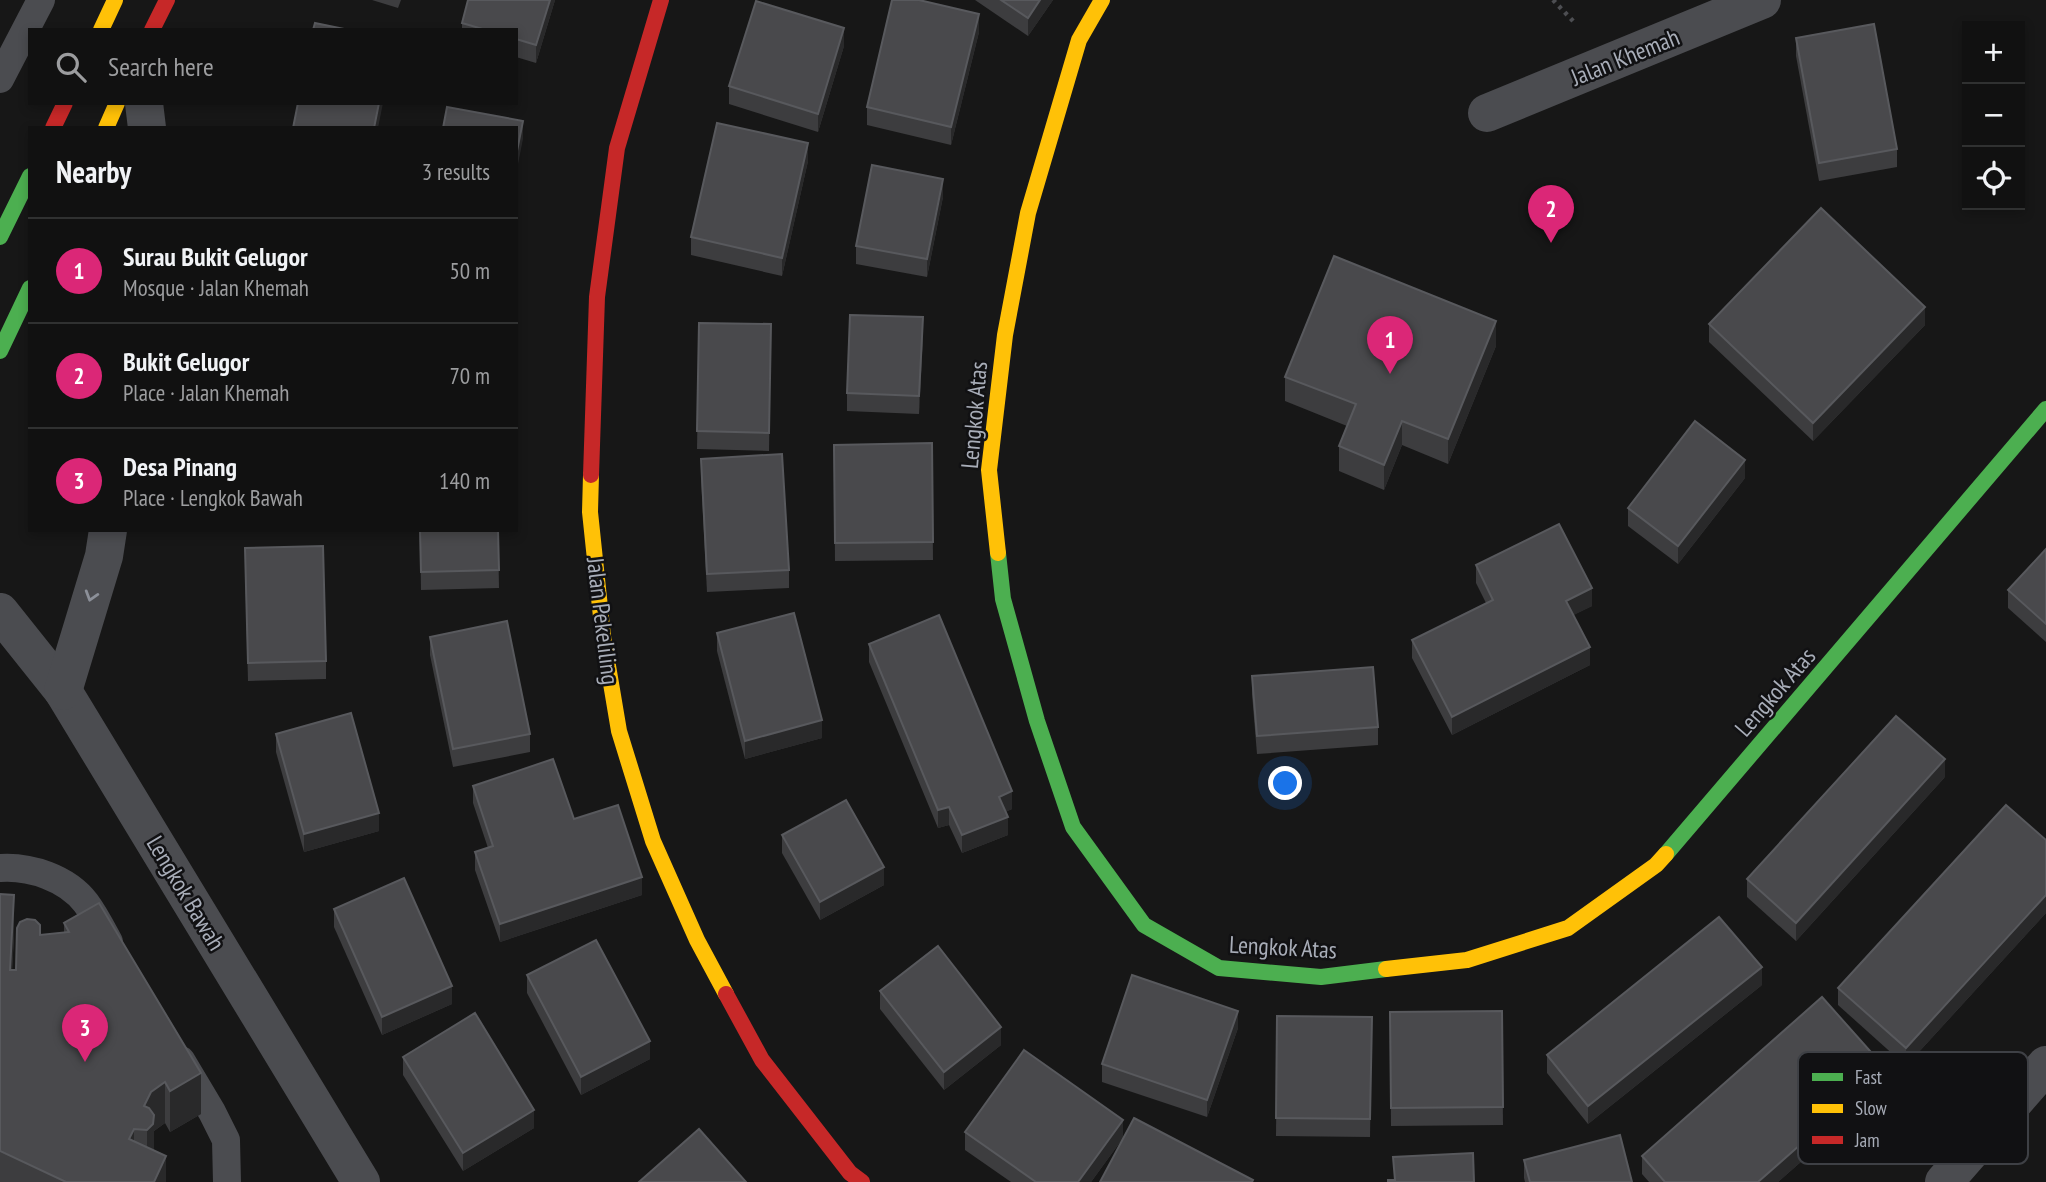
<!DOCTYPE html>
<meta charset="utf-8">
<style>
:root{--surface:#111;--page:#1a1a1a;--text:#f1f3f6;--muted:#9c9d9f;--line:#303131;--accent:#db2777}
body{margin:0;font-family:"PT Sans Narrow",sans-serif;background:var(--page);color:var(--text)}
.controls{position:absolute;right:21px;top:21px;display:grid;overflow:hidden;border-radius:0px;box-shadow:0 4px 10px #0003}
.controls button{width:63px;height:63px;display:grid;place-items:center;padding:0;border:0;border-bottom:2px solid var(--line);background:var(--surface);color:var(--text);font:35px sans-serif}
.you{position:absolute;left:1286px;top:784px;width:24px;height:24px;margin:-18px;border:5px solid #fff;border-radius:50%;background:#1a73e8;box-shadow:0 0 0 10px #1a73e833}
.badge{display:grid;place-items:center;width:46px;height:46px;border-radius:50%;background:var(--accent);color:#fff;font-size:23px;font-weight:700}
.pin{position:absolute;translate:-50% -58px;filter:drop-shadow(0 2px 4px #0008)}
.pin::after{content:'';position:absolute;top:37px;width:24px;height:21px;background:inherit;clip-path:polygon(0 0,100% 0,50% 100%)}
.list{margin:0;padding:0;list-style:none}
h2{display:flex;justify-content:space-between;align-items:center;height:91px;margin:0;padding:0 28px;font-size:30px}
h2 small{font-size:23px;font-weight:400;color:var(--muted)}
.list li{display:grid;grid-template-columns:46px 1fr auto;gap:21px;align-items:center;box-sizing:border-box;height:105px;padding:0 28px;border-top:2px solid var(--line)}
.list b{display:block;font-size:26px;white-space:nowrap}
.list p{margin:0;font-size:23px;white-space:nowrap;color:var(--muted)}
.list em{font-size:23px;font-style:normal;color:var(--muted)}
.icon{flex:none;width:38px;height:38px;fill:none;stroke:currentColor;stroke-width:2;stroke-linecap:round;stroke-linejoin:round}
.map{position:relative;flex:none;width:2046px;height:1182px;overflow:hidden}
.search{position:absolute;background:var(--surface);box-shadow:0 4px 10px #0003;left:28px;top:28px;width:490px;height:77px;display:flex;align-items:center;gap:18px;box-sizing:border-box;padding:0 24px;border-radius:0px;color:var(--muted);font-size:26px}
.panel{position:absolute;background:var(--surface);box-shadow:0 4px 10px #0003;left:28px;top:126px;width:490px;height:406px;border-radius:0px}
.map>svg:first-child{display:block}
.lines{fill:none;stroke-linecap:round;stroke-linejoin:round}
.path{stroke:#4d4e52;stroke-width:4.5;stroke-dasharray:3.5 5;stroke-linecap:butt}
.lane{stroke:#4b4c50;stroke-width:28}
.street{stroke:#4b4c50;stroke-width:38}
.fast{stroke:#4caf50;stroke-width:16}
.slow{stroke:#ffc107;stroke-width:16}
.jam{stroke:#c62828;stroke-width:16}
.wall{fill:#3d3d3f}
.shaded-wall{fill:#29292a}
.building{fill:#49494c;stroke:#58595d;stroke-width:2}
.oneway{stroke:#8c9099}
.labels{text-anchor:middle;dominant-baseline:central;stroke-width:5;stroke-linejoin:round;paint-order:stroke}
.street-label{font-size:24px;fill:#a8adb8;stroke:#111113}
.key{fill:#111113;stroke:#3e4045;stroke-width:2}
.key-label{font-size:19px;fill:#a8adb8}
</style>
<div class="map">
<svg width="2046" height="1182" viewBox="0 0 2046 1182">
<rect width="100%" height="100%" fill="#171717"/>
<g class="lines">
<path class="path" d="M 1553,0 L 1574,22"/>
<g class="lane">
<path d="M 0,79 L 41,0"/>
<path d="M 0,868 C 30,866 67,878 86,903 C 95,915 102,929 109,942"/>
<path d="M 181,1060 L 212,1112 L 226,1140 L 227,1182"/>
</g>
<g class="street">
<path d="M 144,103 L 147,128"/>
<path d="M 1487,113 L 1762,0"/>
<path d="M 0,612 L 63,691 L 361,1182"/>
<path d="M 63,691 L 104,556 L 108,530"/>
<path d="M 1944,1182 L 2046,1065"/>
</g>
<g class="fast">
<path d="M 0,237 L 30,176"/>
<path d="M 0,351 L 30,288"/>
<path d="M 998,553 L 1003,599 L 1037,721 L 1073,827 L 1144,925 L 1219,968 L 1321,977 L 1386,969"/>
<path d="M 1666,854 L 2046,409"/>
</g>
<g class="slow">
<path d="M 101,30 L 115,0"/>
<path d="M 106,128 L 117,103"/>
<path d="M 591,475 L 590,512 L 603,636 L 619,731 L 653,841 L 697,940 L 726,994"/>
<path d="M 998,553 L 989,470 L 1005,335 L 1028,213 L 1079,40 L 1102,0"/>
<path d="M 1386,969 L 1467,960 L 1568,928 L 1656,865 L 1666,854"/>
</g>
<g class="jam">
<path d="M 152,30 L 167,0"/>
<path d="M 53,128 L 65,103"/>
<path d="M 591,475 L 597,297 L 617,148 L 661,0"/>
<path d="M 726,994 L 762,1060 L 850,1173 L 862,1182"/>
</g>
</g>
<g class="wall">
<path d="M 372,0 L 401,0 L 398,8 Z"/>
<path d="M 468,0 L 555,0 L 536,63 L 516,57 L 516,30 L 462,30 L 462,23 Z"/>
<path d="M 975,0 L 1053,0 L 1028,36 Z"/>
<path d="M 979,32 L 951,145 L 867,125 L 867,107 Z"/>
<path d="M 1796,38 L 1897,149 L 1897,167 L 1819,181 L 1796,56 Z"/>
<path d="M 844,46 L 818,132 L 729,104 L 729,86 Z"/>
<path d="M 808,161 L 782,276 L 691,255 L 691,237 Z"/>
<path d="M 943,197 L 927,277 L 856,264 L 856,246 Z"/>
<path d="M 699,323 L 771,324 L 769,451 L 697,449 Z"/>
<path d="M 1709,324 L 1925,325 L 1813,441 L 1709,342 Z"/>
<path d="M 923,335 L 919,414 L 847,411 L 847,393 Z"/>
<path d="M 1496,346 L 1448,464 L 1402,445 L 1384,490 L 1339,471 L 1339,446 L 1347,426 L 1285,401 L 1285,377 Z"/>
<path d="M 932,443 L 933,560 L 835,561 L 834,445 Z"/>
<path d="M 701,459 L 789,570 L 789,588 L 707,592 L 701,477 Z"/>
<path d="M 1745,478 L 1678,564 L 1628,526 L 1628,508 Z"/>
<path d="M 420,530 L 498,530 L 499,588 L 421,590 Z"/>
<path d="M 2046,549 L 2046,642 L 2008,608 L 2008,590 Z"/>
<path d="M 1476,565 L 1592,606 L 1573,615 L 1590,665 L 1452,735 L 1412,658 L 1412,640 L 1486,603 L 1476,583 Z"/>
<path d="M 245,566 L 326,661 L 326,679 L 248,681 Z"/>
<path d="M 717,633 L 822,738 L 745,759 L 717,651 Z"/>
<path d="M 430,637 L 530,734 L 530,752 L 453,767 L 430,655 Z"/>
<path d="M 869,644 L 1012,809 L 1005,812 L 1008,835 L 962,853 L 949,825 L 938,828 L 869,662 Z"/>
<path d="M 1252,676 L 1378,727 L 1378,745 L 1257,754 L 1252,694 Z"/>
<path d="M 276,734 L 379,831 L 304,852 L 276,752 Z"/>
<path d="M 1945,777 L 1796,941 L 1747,897 L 1747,879 Z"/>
<path d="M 473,786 L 574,819 L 642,895 L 500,942 L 475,870 L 475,852 L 488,848 L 473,803 Z"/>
<path d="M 782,835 L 884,885 L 820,920 L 782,853 Z"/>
<path d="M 2046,840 L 2046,913 L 1906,1066 L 1838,1005 L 1838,988 Z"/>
<path d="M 0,894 L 14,936 L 12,970 L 16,970 L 40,935 L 64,933 L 64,923 L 201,1114 L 170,1132 L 165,1123 L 154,1131 L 154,1150 L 166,1182 L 0,1182 Z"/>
<path d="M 334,909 L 452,1004 L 382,1035 L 334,927 Z"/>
<path d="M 527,975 L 650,1059 L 581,1095 L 527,993 Z"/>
<path d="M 1762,985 L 1588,1124 L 1547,1073 L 1547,1055 Z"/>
<path d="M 880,991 L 1001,1045 L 944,1090 L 880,1009 Z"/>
<path d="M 1502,1011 L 1503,1125 L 1391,1126 L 1390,1012 Z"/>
<path d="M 1277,1016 L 1372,1017 L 1370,1137 L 1276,1136 Z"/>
<path d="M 1238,1028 L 1207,1117 L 1102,1082 L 1102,1064 Z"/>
<path d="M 403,1057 L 534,1128 L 463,1171 L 403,1075 Z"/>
<path d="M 1886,1087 L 1778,1182 L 1649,1182 L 1642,1174 L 1642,1156 Z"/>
<path d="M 965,1132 L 1123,1138 L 1091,1182 L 1011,1182 L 965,1150 Z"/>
<path d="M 1524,1160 L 1632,1182 L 1525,1182 L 1524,1178 Z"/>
</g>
<g class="shaded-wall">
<path d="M 550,0 L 555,0 L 536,63 L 536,45 Z"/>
<path d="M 1040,0 L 1053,0 L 1028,36 L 1028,18 Z"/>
<path d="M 979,14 L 979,32 L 951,145 L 951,127 Z"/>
<path d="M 844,28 L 844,46 L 818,132 L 818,114 Z"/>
<path d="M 379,103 L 383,103 L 378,128 L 374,128 Z"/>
<path d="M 523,121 L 523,139 L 516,174 L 516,156 Z"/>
<path d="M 808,143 L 808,161 L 782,276 L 782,258 Z"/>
<path d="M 943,179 L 943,197 L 927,277 L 927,259 Z"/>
<path d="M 1925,307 L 1925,325 L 1813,441 L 1813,423 Z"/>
<path d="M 923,317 L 923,335 L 919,414 L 919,396 Z"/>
<path d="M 1496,321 L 1496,346 L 1448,464 L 1448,439 Z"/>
<path d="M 1402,421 L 1402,445 L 1384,490 L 1384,465 Z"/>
<path d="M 1745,460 L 1745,478 L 1678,564 L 1678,546 Z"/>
<path d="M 1592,588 L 1592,606 L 1566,619 L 1566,601 Z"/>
<path d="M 1590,647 L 1590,665 L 1452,735 L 1452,717 Z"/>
<path d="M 822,720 L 822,738 L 745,759 L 745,741 Z"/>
<path d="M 1945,759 L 1945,777 L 1796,941 L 1796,923 Z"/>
<path d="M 1012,791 L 1012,809 L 999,815 L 999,797 Z"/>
<path d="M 949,807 L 949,825 L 938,828 L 938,810 Z"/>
<path d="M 379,813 L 379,831 L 304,852 L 304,834 Z"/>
<path d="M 1008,817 L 1008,835 L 962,853 L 962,835 Z"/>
<path d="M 884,867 L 884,885 L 820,920 L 820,902 Z"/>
<path d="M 642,877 L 642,895 L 500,942 L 500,924 Z"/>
<path d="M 14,895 L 14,936 L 10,1011 L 10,970 Z"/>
<path d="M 2046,895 L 2046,913 L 1906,1066 L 1906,1048 Z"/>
<path d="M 1762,967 L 1762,985 L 1588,1124 L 1588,1106 Z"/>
<path d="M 452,986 L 452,1004 L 382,1035 L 382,1017 Z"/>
<path d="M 1238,1011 L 1238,1028 L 1207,1117 L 1207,1100 Z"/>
<path d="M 1001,1027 L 1001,1045 L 944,1090 L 944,1072 Z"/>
<path d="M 650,1041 L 650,1059 L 581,1095 L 581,1077 Z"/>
<path d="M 1886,1069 L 1886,1087 L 1778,1182 L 1758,1182 Z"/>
<path d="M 201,1073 L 201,1114 L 170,1132 L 170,1091 Z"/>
<path d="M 165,1082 L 165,1123 L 154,1131 L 154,1156 L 147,1171 L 147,1130 L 144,1106 L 151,1092 Z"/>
<path d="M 534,1110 L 534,1128 L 463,1171 L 463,1153 Z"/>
<path d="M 1123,1120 L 1123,1138 L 1091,1182 L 1078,1182 Z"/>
<path d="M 134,1129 L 134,1170 L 129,1139 Z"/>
<path d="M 166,1156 L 166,1182 L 154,1182 Z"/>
</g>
<g class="building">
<path d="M 468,0 L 550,0 L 536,45 L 516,39 L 516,30 L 486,30 L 462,23 Z"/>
<path d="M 892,0 L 919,0 L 979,14 L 951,127 L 867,107 Z"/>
<path d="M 1001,0 L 1040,0 L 1028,18 Z"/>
<path d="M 756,1 L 844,28 L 818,114 L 729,86 Z"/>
<path d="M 315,23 L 349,30 L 313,30 Z"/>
<path d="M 1874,24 L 1897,149 L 1819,163 L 1796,38 Z"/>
<path d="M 298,103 L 379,103 L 374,128 L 293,128 Z"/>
<path d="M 447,107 L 523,121 L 516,156 L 516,128 L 443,128 Z"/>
<path d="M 717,123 L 808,143 L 782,258 L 691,237 Z"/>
<path d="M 872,165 L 943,179 L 927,259 L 856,246 Z"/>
<path d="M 1821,208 L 1925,307 L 1813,423 L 1709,324 Z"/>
<path d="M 1334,256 L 1496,321 L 1448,439 L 1402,421 L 1384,465 L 1339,446 L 1356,404 L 1285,377 Z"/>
<path d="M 850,315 L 923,317 L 919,396 L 847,393 Z"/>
<path d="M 699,323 L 771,324 L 769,433 L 697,431 Z"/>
<path d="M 1695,421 L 1745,460 L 1678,546 L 1628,508 Z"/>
<path d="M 932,443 L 933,542 L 835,543 L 834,445 Z"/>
<path d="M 782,454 L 789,570 L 707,574 L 701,459 Z"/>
<path d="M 1559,524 L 1592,588 L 1566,601 L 1590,647 L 1452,717 L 1412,640 L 1493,600 L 1476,565 Z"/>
<path d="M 420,530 L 498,530 L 499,570 L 421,572 Z"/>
<path d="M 323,546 L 326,661 L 248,663 L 245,548 Z"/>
<path d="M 2046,549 L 2046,624 L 2008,590 Z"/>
<path d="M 794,613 L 822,720 L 745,741 L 717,633 Z"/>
<path d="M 939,615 L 1012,791 L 999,797 L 1008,817 L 962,835 L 949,807 L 938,810 L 869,644 Z"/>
<path d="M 507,621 L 530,734 L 453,749 L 430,637 Z"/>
<path d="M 1373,667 L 1378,727 L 1257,736 L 1252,676 Z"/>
<path d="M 351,713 L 379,813 L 304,834 L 276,734 Z"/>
<path d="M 1896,716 L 1945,759 L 1796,923 L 1747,879 Z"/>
<path d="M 553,759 L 574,819 L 618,805 L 642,877 L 500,924 L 475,852 L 493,846 L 473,786 Z"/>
<path d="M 846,800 L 884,867 L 820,902 L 782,835 Z"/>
<path d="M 2006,805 L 2046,840 L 2046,895 L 1906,1048 L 1838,988 Z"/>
<path d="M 404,878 L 452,986 L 382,1017 L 334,909 Z"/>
<path d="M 0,894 L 14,895 L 10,970 L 16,970 L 17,928 L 20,922 L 27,919 L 35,920 L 40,925 L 40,935 L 69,932 L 64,923 L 99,903 L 201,1073 L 170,1091 L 165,1082 L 151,1092 L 144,1106 L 149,1108 L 154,1115 L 153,1124 L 147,1130 L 134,1129 L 129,1139 L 166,1156 L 154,1182 L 66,1182 L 0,1151 Z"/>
<path d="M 1719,917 L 1762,967 L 1588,1106 L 1547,1055 Z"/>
<path d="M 596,940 L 650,1041 L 581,1077 L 527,975 Z"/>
<path d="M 938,946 L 1001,1027 L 944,1072 L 880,991 Z"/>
<path d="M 1132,975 L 1238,1011 L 1207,1100 L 1102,1064 Z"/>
<path d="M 1822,997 L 1886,1069 L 1758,1182 L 1665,1182 L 1642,1156 Z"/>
<path d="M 1502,1011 L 1503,1107 L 1391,1108 L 1390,1012 Z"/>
<path d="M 475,1013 L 534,1110 L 463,1153 L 403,1057 Z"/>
<path d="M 1277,1016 L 1372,1017 L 1370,1119 L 1276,1118 Z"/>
<path d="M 1024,1050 L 1123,1120 L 1078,1182 L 1036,1182 L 965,1132 Z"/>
<path d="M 1134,1118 L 1253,1180 L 1252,1182 L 1100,1182 Z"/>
<path d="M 699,1129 L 746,1182 L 639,1182 Z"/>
<path d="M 1620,1135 L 1632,1182 L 1530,1182 L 1524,1160 Z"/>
<path d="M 1473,1153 L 1474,1182 L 1388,1182 L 1388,1180 L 1395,1180 L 1393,1157 Z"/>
</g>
<defs><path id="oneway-chevron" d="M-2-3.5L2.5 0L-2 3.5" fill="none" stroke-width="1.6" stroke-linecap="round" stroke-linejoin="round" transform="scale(1.75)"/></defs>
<use class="oneway" href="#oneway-chevron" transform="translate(91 596) rotate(107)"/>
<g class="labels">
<g class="street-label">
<text transform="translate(1625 57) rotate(-22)">Jalan Khemah</text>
<text transform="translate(974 415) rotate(-85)">Lengkok Atas</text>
<text transform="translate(603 621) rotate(83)">Jalan Pekeliling</text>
<text transform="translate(1775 692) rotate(-49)">Lengkok Atas</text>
<text transform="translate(186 893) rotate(59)">Lengkok Bawah</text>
<text transform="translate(1283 947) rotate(3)">Lengkok Atas</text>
</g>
</g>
<rect x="1798" y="1052" width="230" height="112" rx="10" class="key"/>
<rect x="1812" y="1073" width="31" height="8" fill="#4caf50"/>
<rect x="1812" y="1104" width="31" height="9" fill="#ffc107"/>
<rect x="1812" y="1136" width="31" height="8" fill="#c62828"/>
<g class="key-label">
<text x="1855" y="1084">Fast</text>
<text x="1855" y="1115">Slow</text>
<text x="1855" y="1147">Jam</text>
</g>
</svg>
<div class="controls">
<button>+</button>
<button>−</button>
<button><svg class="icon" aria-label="locate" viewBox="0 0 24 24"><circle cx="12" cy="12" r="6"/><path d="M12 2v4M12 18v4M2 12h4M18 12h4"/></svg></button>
</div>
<div class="you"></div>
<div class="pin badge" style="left:1390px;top:374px">1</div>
<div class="pin badge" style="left:1551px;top:243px">2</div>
<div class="pin badge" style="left:85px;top:1062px">3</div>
<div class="search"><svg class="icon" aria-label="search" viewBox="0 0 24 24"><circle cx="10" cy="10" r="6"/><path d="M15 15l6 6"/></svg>Search here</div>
<section class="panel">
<h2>Nearby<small>3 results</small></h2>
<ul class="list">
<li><span class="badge">1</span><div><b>Surau Bukit Gelugor</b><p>Mosque · Jalan Khemah</p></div><em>50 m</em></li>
<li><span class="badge">2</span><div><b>Bukit Gelugor</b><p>Place · Jalan Khemah</p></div><em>70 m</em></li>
<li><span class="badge">3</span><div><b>Desa Pinang</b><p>Place · Lengkok Bawah</p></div><em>140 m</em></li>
</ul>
</section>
</div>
